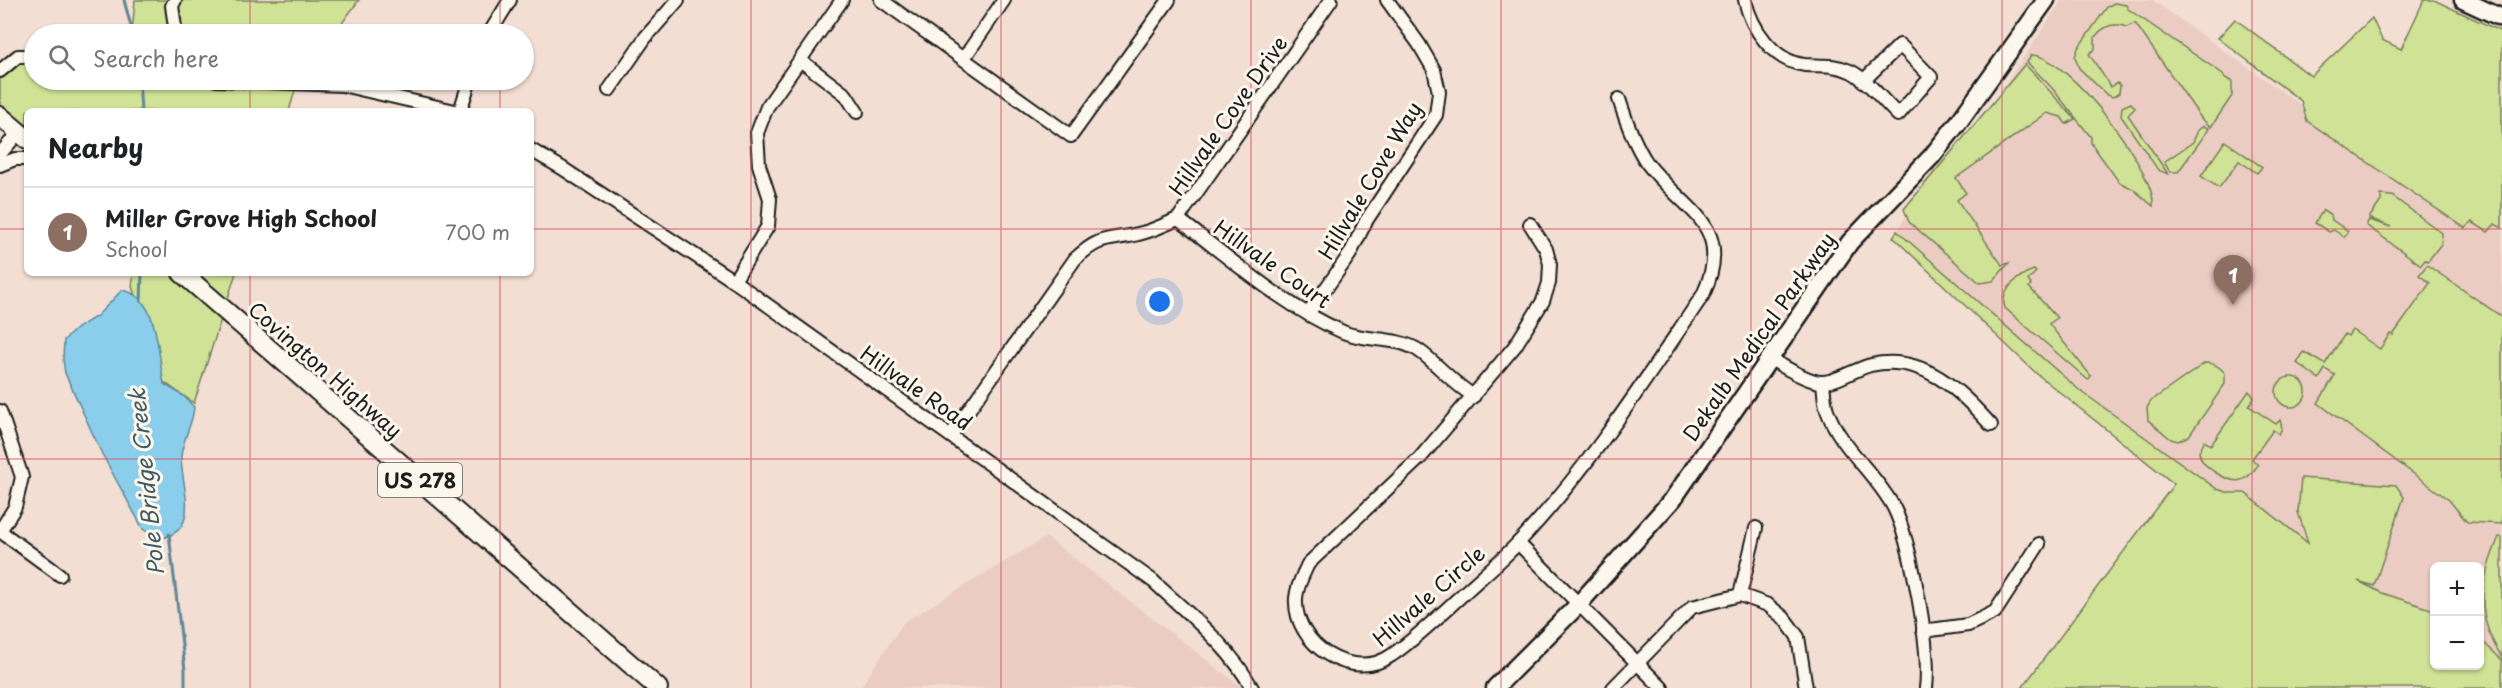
<!DOCTYPE html>
<meta charset="utf-8">
<style>
:root{--surface:#fff;--page:#f6f6f6;--text:#202124;--muted:#757577;--line:#e0e0e0;--accent:#0b8043}
body{margin:0;font-family:"Playpen Sans",sans-serif;background:var(--page);color:var(--text)}
.controls{position:absolute;right:18px;bottom:18px;display:grid;overflow:hidden;border-radius:9px;box-shadow:0 2px 4px #0004}
.controls button{width:54px;height:54px;display:grid;place-items:center;padding:0;border:0;border-bottom:2px solid var(--line);background:var(--surface);color:var(--text);font:30px sans-serif}
.you{position:absolute;left:1160px;top:302px;width:21px;height:21px;margin:-15px;border:4px solid #fff;border-radius:50%;background:#1a73e8;box-shadow:0 0 0 9px #1a73e833}
.badge{display:grid;place-items:center;width:39px;height:39px;border-radius:50%;background:var(--accent);color:#fff;font-size:20px;font-weight:700}
.pin{position:absolute;translate:-50% -50px;filter:drop-shadow(0 2px 3px #0008)}
.pin::after{content:'';position:absolute;top:32px;width:21px;height:18px;background:inherit;clip-path:polygon(0 0,100% 0,50% 100%)}
.list{margin:0;padding:0;list-style:none}
h2{display:flex;justify-content:space-between;align-items:center;height:78px;margin:0;padding:0 24px;font-size:26px}
h2 small{font-size:20px;font-weight:400;color:var(--muted)}
.list li{display:grid;grid-template-columns:39px 1fr auto;gap:18px;align-items:center;box-sizing:border-box;height:90px;padding:0 24px;border-top:2px solid var(--line)}
.list b{display:block;font-size:22px;white-space:nowrap}
.list p{margin:0;font-size:20px;white-space:nowrap;color:var(--muted)}
.list em{font-size:20px;font-style:normal;color:var(--muted)}
.icon{flex:none;width:33px;height:33px;fill:none;stroke:currentColor;stroke-width:2;stroke-linecap:round;stroke-linejoin:round}
.map{position:relative;flex:none;width:2502px;height:688px;overflow:hidden}
.search{position:absolute;background:var(--surface);box-shadow:0 2px 4px #0004;left:24px;top:24px;width:510px;height:66px;display:flex;align-items:center;gap:15px;box-sizing:border-box;padding:0 21px;border-radius:33px;color:var(--muted);font-size:22px}
.panel{position:absolute;background:var(--surface);box-shadow:0 2px 4px #0004;left:24px;top:108px;width:510px;height:168px;border-radius:9px}
.map>svg:first-child{display:block}
.built{fill:#ebccc2;fill-rule:evenodd}
.green{fill:#cfe296;stroke:#767f59;stroke-width:1.5}
.water{fill:#8aceeb;stroke:#5e8798;stroke-width:1.5}
.lines{fill:none;stroke-linecap:round;stroke-linejoin:round}
.stream{stroke:#5e8798;stroke-width:3}
.street-casing{stroke:#1c1c1c;stroke-width:16}
.secondary-casing{stroke:#1c1c1c;stroke-width:21}
.primary-casing{stroke:#1c1c1c;stroke-width:22}
.street{stroke:#fbf7ec;stroke-width:12}
.secondary{stroke:#fbf7ec;stroke-width:16}
.primary{stroke:#fbf7ec;stroke-width:18}
.grid{fill:none;stroke:#d1495b;stroke-width:1.5;stroke-opacity:0.55}
.labels{text-anchor:middle;dominant-baseline:central;stroke-width:6;stroke-linejoin:round;paint-order:stroke}
.shield{fill:#fbf7ec;stroke:#5f5e5a;stroke-width:1.5}
.shield-label{font-size:20px;font-weight:bold;fill:#1c1c1c}
.street-label{font-size:21px;fill:#1c1c1c;stroke:#fbf7ec}
.water-label{font-size:22px;font-style:italic;fill:#425a64;stroke:#fbf7ec}
</style>
<div class="map">
<svg width="2502" height="688" viewBox="0 0 2502 688">
<rect width="100%" height="100%" fill="#f2ded3"/>
<filter id="ink" filterUnits="userSpaceOnUse"><feTurbulence type="fractalNoise" baseFrequency=".0167" numOctaves="2"/><feDisplacementMap in="SourceGraphic" scale="12" xChannelSelector="R" yChannelSelector="G"/><feConvolveMatrix kernelMatrix="1 2 1 2 8 2 1 2 1" color-interpolation-filters="sRGB"/></filter>
<g filter="url(#ink)">
<g class="built">
<path d="M 2062,0 L 2152,0 L 2355,143 L 2424,0 L 2434,0 L 2502,32 L 2502,688 L 2457,688 L 2037,374 L 1893,237 L 1907,215 L 1919,187 L 1990,108 ZM 2434,566 L 2480,566 L 2480,666 L 2434,666 Z"/>
<path d="M 1046,537 L 1243,688 L 860,688 L 904,622 Z"/>
</g>
<g class="green">
<path d="M 135,0 L 359,0 L 334,34 L 132,34 Z"/>
<path d="M 2424,0 L 2434,0 L 2502,32 L 2502,228 L 2495,224 L 2488,232 L 2472,222 L 2465,228 L 2307,121 L 2301,101 L 2218,38 L 2235,19 L 2311,76 L 2372,18 L 2382,40 L 2401,49 Z"/>
<path d="M 2114,3 L 2126,5 L 2128,9 L 2223,74 L 2224,77 L 2232,82 L 2232,96 L 2211,127 L 2201,118 L 2135,23 L 2127,27 C 2114,22 2104,25 2095,37 L 2095,49 L 2089,54 L 2111,87 L 2117,83 L 2120,85 L 2119,93 L 2113,97 L 2107,95 L 2079,68 L 2075,57 L 2078,48 L 2107,7 Z"/>
<path d="M 2032,55 C 2069,56 2157,173 2153,206 L 2133,189 L 2119,182 L 2091,143 L 2091,137 L 2052,88 L 2027,62 Z"/>
<path d="M 18,56 L 34,58 L 34,80 L 302,80 L 296,87 L 289,111 L 27,111 L 27,143 L 0,122 L 0,71 Z"/>
<path d="M 2025,64 L 2075,119 L 2066,124 L 2061,117 L 2047,113 L 1956,178 L 1966,193 L 1957,200 L 2002,265 L 2009,263 L 1993,281 L 1980,283 L 1909,222 L 1904,209 Z"/>
<path d="M 2131,103 L 2135,108 L 2128,115 L 2168,174 L 2158,170 L 2121,116 L 2122,107 Z"/>
<path d="M 2204,126 L 2209,129 L 2178,172 L 2170,172 L 2164,162 L 2193,142 L 2198,130 Z"/>
<path d="M 2225,141 L 2262,167 L 2257,173 L 2239,161 L 2219,188 L 2201,176 Z"/>
<path d="M 2381,195 L 2392,196 L 2442,233 L 2441,244 L 2428,261 L 2425,260 L 2421,265 L 2366,225 L 2369,220 L 2391,227 L 2369,218 L 2381,201 Z"/>
<path d="M 2323,210 L 2331,215 L 2332,220 L 2348,231 L 2344,237 L 2334,230 L 2329,232 L 2315,223 Z"/>
<path d="M 1897,231 L 2078,389 L 2217,489 L 2230,493 L 2245,493 L 2308,543 L 2298,512 L 2301,478 L 2396,485 L 2404,497 L 2374,586 L 2358,581 L 2382,593 L 2434,610 L 2434,666 L 2480,666 L 2480,639 L 2502,660 L 2502,688 L 2022,688 L 2174,484 L 2037,374 L 1893,237 Z"/>
<path d="M 2427,265 L 2502,317 L 2502,524 L 2467,522 L 2449,500 L 2318,403 L 2335,375 L 2325,369 L 2319,379 L 2297,363 L 2304,352 L 2325,364 L 2345,334 L 2348,336 L 2352,330 L 2380,349 L 2390,334 L 2393,335 L 2430,283 L 2419,275 Z"/>
<path d="M 2034,270 L 2036,272 L 2028,280 L 2031,285 L 2029,287 L 2057,318 L 2049,324 L 2091,376 L 2088,380 L 2005,308 C 1999,291 2018,275 2034,270 Z"/>
<path d="M 134,273 L 236,273 L 194,403 L 158,378 L 132,286 Z"/>
<path d="M 2205,363 C 2214,363 2219,366 2225,373 L 2225,384 L 2189,436 L 2178,441 L 2171,439 L 2148,420 L 2147,408 L 2151,401 Z"/>
<circle cx="2291" cy="392" r="15"/>
<path d="M 2249,391 L 2254,397 L 2249,406 L 2276,424 L 2280,420 L 2282,428 L 2279,434 L 2273,430 L 2252,459 L 2258,465 C 2244,486 2233,484 2213,471 C 2205,465 2201,462 2199,452 L 2204,441 L 2211,445 Z"/>
<path d="M 2499,537 L 2502,537 L 2502,657 C 2474,615 2480,581 2499,537 Z"/>
</g>
<path class="water" d="M 122,290 C 160,297 157,354 164,384 L 184,396 L 194,407 C 193,424 182,440 181,457 C 181,486 203,532 158,539 L 143,529 L 102,454 L 65,373 L 63,359 L 64,340 L 77,328 L 97,316 Z"/>
<g class="lines">
<g class="stream">
<path d="M 124,0 L 133,34"/>
<path d="M 139,80 L 141,111"/>
<path d="M 141,301 L 142,273"/>
<path d="M 169,534 L 185,670 L 185,688"/>
</g>
<defs>
<g id="street">
<path d="M 175,0 L 172,6 L 176,34"/>
<path d="M 881,0 L 1071,136 L 1169,0"/>
<path d="M 1745,0 C 1751,28 1774,62 1805,65 C 1820,66 1835,64 1850,71 C 1866,78 1885,103 1898,115 L 1931,77 L 1900,45 L 1863,81"/>
<path d="M 489,34 L 510,0"/>
<path d="M 964,58 L 1004,0"/>
<path d="M 800,60 L 846,95 L 857,112"/>
<path d="M 0,71 L 18,56 L 34,56"/>
<path d="M 216,80 L 342,85 L 455,111"/>
<path d="M 609,90 L 645,38 L 678,0"/>
<path d="M 460,111 L 470,80"/>
<path d="M 531,150 L 562,168 L 734,281 L 1153,581 C 1188,614 1229,645 1252,688"/>
<path d="M 0,154 L 19,132"/>
<path d="M 0,165 L 15,159 L 27,159"/>
<path d="M 1178,219 C 1230,258 1283,306 1343,332 C 1367,342 1395,336 1418,350 C 1438,364 1453,384 1474,396"/>
<path d="M 1530,224 L 1546,249 L 1550,264 L 1549,283 L 1543,301 L 1515,346 L 1420,458 L 1308,564 C 1303,575 1297,585 1296,598 C 1293,645 1353,683 1392,655 C 1417,638 1439,616 1461,596 C 1480,578 1500,562 1518,543 C 1589,468 1645,380 1703,295 C 1736,223 1683,211 1647,163 C 1634,144 1626,121 1619,99"/>
<path d="M 734,281 L 768,226 L 770,199 L 759,165 L 757,133 L 767,107 L 842,0"/>
<path d="M 1308,314 L 1350,254 L 1366,221 L 1436,115 L 1439,92 L 1434,70 L 1419,44 L 1387,0"/>
<path d="M 1769,358 C 1781,365 1809,383 1823,382 C 1837,382 1857,368 1871,365 C 1923,353 1959,390 1991,425"/>
<path d="M 1823,382 C 1824,391 1824,401 1827,410 C 1840,448 1876,473 1894,508 C 1911,543 1931,650 1926,688"/>
<path d="M 0,411 L 22,477 L 15,507 L 0,531"/>
<path d="M 951,435 L 1075,259 C 1103,233 1109,242 1142,233 C 1154,230 1166,224 1178,219 L 1331,0"/>
<path d="M 0,531 L 60,575"/>
<path d="M 1518,543 L 1662,688"/>
<path d="M 1740,595 L 1756,528"/>
<path d="M 1923,631 L 1968,625 L 1995,612 L 2039,544"/>
<path d="M 1613,688 L 1692,607 L 1740,595 L 1768,605 L 1784,618 L 1798,637 L 1806,688"/>
</g>
<g id="secondary">
<path d="M 2463,0 L 2502,18"/>
<path d="M 1495,688 L 1578,605 L 1673,499 L 1850,242 L 1932,156 L 1958,123 L 2046,0"/>
</g>
<g id="primary">
<path d="M 0,116 L 27,139"/>
<path d="M 182,273 L 658,688"/>
</g>
</defs>
<use href="#street" class="street-casing"/>
<use href="#secondary" class="secondary-casing"/>
<use href="#primary" class="primary-casing"/>
<use href="#street" class="street"/>
<use href="#secondary" class="secondary"/>
<use href="#primary" class="primary"/>
</g>
</g>
<path class="grid" d="M 250,0 L 250,34M 500,0 L 500,34M 751,0 L 751,688M 1001,0 L 1001,688M 1251,0 L 1251,688M 1501,0 L 1501,688M 1751,0 L 1751,688M 2002,0 L 2002,688M 2252,0 L 2252,688M 250,80 L 250,111M 500,80 L 500,111M 0,229 L 27,229M 531,229 L 2502,229M 250,273 L 250,688M 500,273 L 500,688M 0,459 L 2502,459"/>
<g class="labels">
<rect class="shield" x="378" y="463" width="84" height="34" rx="4.5"/>
<g class="shield-label">
<text x="420" y="480">US 278</text>
</g>
<g class="street-label">
<text transform="translate(1227 115) rotate(-55)">Hillvale Cove Drive</text>
<text transform="translate(1369 180) rotate(-59)">Hillvale Cove Way</text>
<text transform="translate(1273 263) rotate(35)">Hillvale Court</text>
<text transform="translate(1758 336) rotate(-55)">Dekalb Medical Parkway</text>
<text transform="translate(326 369) rotate(41)">Covington Highway</text>
<text transform="translate(917 387) rotate(35)">Hillvale Road</text>
<text transform="translate(1428 595) rotate(-41)">Hillvale Circle</text>
</g>
<g class="water-label">
<text transform="translate(145 482) rotate(-96)">Pole Bridge Creek</text>
</g>
</g>
</svg>
<div class="controls">
<button>+</button>
<button>−</button>
</div>
<div class="you"></div>
<div class="pin badge" style="left:2233px;top:305px;background:#8d6e63">1</div>
<div class="search"><svg class="icon" aria-label="search" viewBox="0 0 24 24"><circle cx="10" cy="10" r="6"/><path d="M15 15l6 6"/></svg>Search here</div>
<section class="panel">
<h2>Nearby<small></small></h2>
<ul class="list">
<li><span class="badge" style="background:#8d6e63">1</span><div><b>Miller Grove High School</b><p>School</p></div><em>700 m</em></li>
</ul>
</section>
</div>
